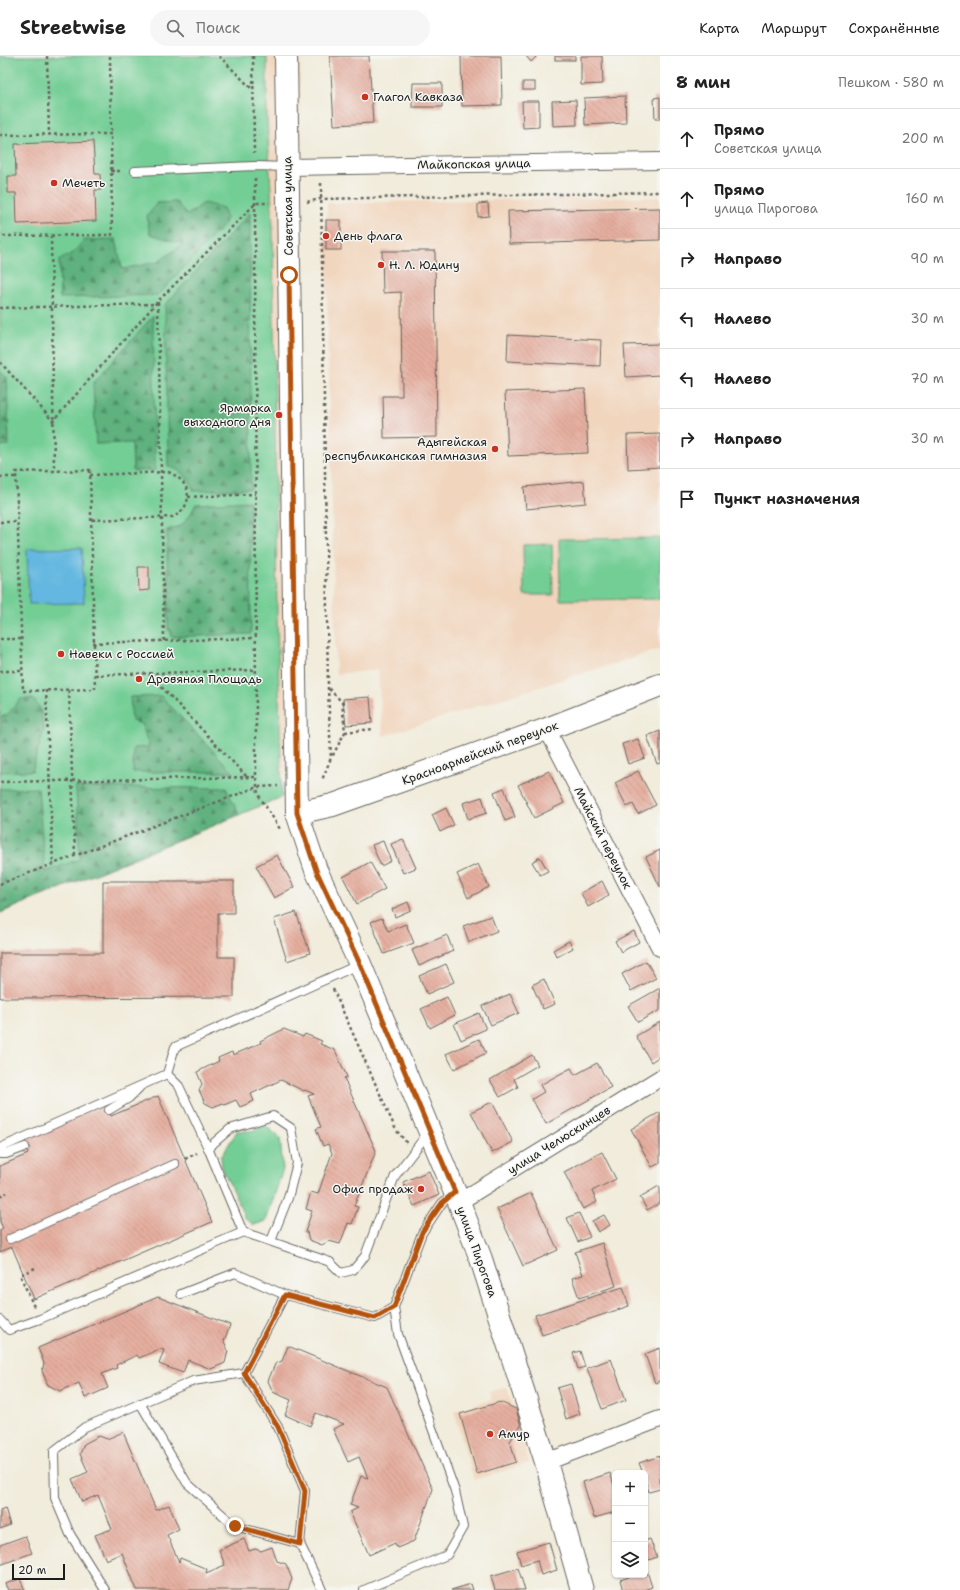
<!DOCTYPE html>
<html lang="ru">
<meta charset="utf-8">
<style>
:root{--surface:#fff;--page:#f6f6f6;--text:#222;--muted:#767676;--line:#e0e0e0}
body{margin:0;font-family:"Shantell Sans",sans-serif;background:var(--page);color:var(--text)}
.controls{position:absolute;right:12px;bottom:12px;display:grid;overflow:hidden;border-radius:6px;box-shadow:0 1px 3px #0004}
.controls button{width:36px;height:36px;display:grid;place-items:center;padding:0;border:0;border-bottom:1px solid var(--line);background:var(--surface);color:var(--text);font:20px sans-serif}
.scale{position:absolute;left:12px;bottom:10px;width:53px;box-sizing:border-box;padding-left:4px;border:2px solid #1c1c1c;border-top:0;font-size:11px;line-height:14px;white-space:nowrap;color:#1c1c1c;-webkit-text-stroke:3px #f6f6f2;paint-order:stroke}
.stop{position:absolute;width:12px;height:12px;margin:-9px;border:3px solid #b45309;border-radius:50%;background:#fff}
.stop.end{background:#b45309;border-color:#fff;box-shadow:0 1px 4px #0008}
.list{margin:0;padding:0;list-style:none}
h2{display:flex;justify-content:space-between;align-items:center;height:52px;margin:0;padding:0 16px;font-size:17px}
h2 small{font-size:13px;font-weight:400;color:var(--muted)}
.list li{display:grid;grid-template-columns:26px 1fr auto;gap:12px;align-items:center;box-sizing:border-box;height:60px;padding:0 16px;border-top:1px solid var(--line)}
.list b{display:block;font-size:15px;white-space:nowrap}
.list p{margin:0;font-size:13px;white-space:nowrap;color:var(--muted)}
.list em{font-size:13px;font-style:normal;color:var(--muted)}
.icon{flex:none;width:22px;height:22px;fill:none;stroke:currentColor;stroke-width:2;stroke-linecap:round;stroke-linejoin:round}
.map{position:relative;flex:none;width:660px;height:1534px;overflow:hidden}
header{display:flex;align-items:center;gap:24px;box-sizing:border-box;height:56px;padding:0 20px;background:var(--surface);border-bottom:1px solid var(--line)}
header strong{font-size:19px}
nav{display:flex;gap:22px;margin-inline-start:auto;font-size:14px}
.search{width:280px;height:36px;background:var(--page);display:flex;align-items:center;gap:10px;box-sizing:border-box;padding:0 14px;border-radius:22px;color:var(--muted);font-size:15px}
main{display:flex}
aside{flex:1;background:var(--surface)}
.map>svg:first-child{display:block}
.built{fill:#f1d5bd}
.green{fill:#73ce95;stroke:#487558}
.forest{fill:url(#forest-firs);stroke:#3d664d}
.water{fill:#64b7e0;stroke:#406a7e}
.building{fill:url(#building-back-hatch)}
.lines{fill:none;stroke-linecap:round;stroke-linejoin:round}
.lane-casing{stroke:#67655f;stroke-width:10}
.street-casing{stroke:#67655f;stroke-width:18}
.secondary-casing{stroke:#67655f;stroke-width:24}
.path{stroke:#67655f;stroke-width:2.5;stroke-dasharray:3 3;stroke-linecap:butt}
.lane{stroke:#fff;stroke-width:8}
.street{stroke:#fff;stroke-width:16}
.secondary{stroke:#fff;stroke-width:22}
.route{stroke:#b45309;stroke-width:5}
.poi-dot{fill:#c8321e;stroke:#f6f6f2;stroke-width:1.5}
.labels{text-anchor:middle;dominant-baseline:central;stroke-width:3;stroke-linejoin:round;paint-order:stroke}
.poi-label{font-size:12px;fill:#1c1c1c;stroke:#f6f6f2;text-anchor:start}
.street-label{font-size:12px;fill:#1c1c1c;stroke:#f6f6f2}
</style>
<header>
<strong>Streetwise</strong>
<div class="search"><svg class="icon" aria-label="search" viewBox="0 0 24 24"><circle cx="10" cy="10" r="6"/><path d="M15 15l6 6"/></svg>Поиск</div>
<nav><a>Карта</a><a>Маршрут</a><a>Сохранённые</a></nav>
</header>
<main>
<div class="map">
<svg width="660" height="1534" viewBox="0 0 660 1534">
<defs>
<pattern id="forest-firs" width="22" height="20" patternUnits="userSpaceOnUse"><rect width="22" height="20" fill="#5eb17e"/><path d="M5 1l3.5 6h-7zM16 11l3.5 6h-7z" fill="#4d8f66"/></pattern>
<pattern id="building-back-hatch" width="6" height="6" patternUnits="userSpaceOnUse"><rect width="6" height="6" fill="#e5ae9f"/><path d="M-1 5l2 2M0 0l6 6M5-1l2 2" fill="none" stroke="#c49588"/></pattern>
</defs>
<rect width="100%" height="100%" fill="#f6f6f2"/>
<filter id="ink" filterUnits="userSpaceOnUse"><feTurbulence type="fractalNoise" baseFrequency=".025" numOctaves="2"/><feDisplacementMap in="SourceGraphic" scale="8" xChannelSelector="R" yChannelSelector="G"/><feConvolveMatrix kernelMatrix="1 2 1 2 8 2 1 2 1" color-interpolation-filters="sRGB"/></filter>
<filter id="wash" filterUnits="userSpaceOnUse"><feTurbulence type="fractalNoise" baseFrequency=".012" numOctaves="4" result="noise"/><feDisplacementMap in="SourceGraphic" scale="16" xChannelSelector="R" yChannelSelector="G"/><feGaussianBlur stdDeviation="0.9" result="paint"/><feColorMatrix in="noise" values="0 0 0 0 0 0 0 0 0 0 0 0 0 0 0 0 0 1.4 0 .05"/><feComposite in="paint" operator="in"/></filter>
<g filter="url(#wash)">
<rect width="100%" height="100%" fill="#f1ecdb"/>
<g class="built">
<path d="M 264,0 L 300,0 L 297,717 L 256,721 Z"/>
<path d="M 660,141 L 660,593 L 383,680 L 378,614 L 336,618 L 326,194 L 327,147 Z"/>
<path d="M 507,1331 L 529,1407 L 474,1424 L 454,1355 L 492,1344 L 489,1336 Z"/>
</g>
<g class="green">
<path d="M 0,0 L 267,0 L 267,63 L 273,171 L 277,565 L 282,741 L 0,857 Z"/>
<path d="M 660,482 L 660,543 L 560,544 L 559,483 Z"/>
<path d="M 552,488 L 553,539 L 524,539 L 523,489 Z"/>
<path d="M 266,1070 L 280,1082 L 283,1113 L 266,1165 L 254,1169 L 245,1162 L 222,1111 L 221,1101 L 237,1075 L 251,1075 Z"/>
</g>
<g class="forest">
<path d="M 176,146 L 187,159 L 204,147 L 223,152 L 227,162 L 225,168 L 158,239 L 60,242 L 59,204 L 73,197 L 84,184 L 116,183 L 122,213 L 158,206 L 183,188 L 150,178 L 147,160 L 157,147 Z"/>
<path d="M 250,157 L 251,433 L 194,435 C 188,420 183,416 168,410 L 165,249 Z"/>
<path d="M 153,260 L 155,414 L 133,415 L 132,387 L 96,388 L 93,327 Z"/>
<path d="M 0,314 L 7,321 L 9,389 L 0,390 Z"/>
<path d="M 250,445 L 251,578 L 171,581 L 171,575 L 168,574 L 167,474 L 181,470 L 190,459 L 196,448 Z"/>
<path d="M 161,640 L 233,716 L 133,716 L 133,692 L 149,691 L 142,668 L 132,665 L 130,641 Z"/>
<path d="M 21,643 L 33,643 L 40,652 L 44,673 L 32,715 L 0,716 L 0,661 L 7,659 Z"/>
<path d="M 76,731 L 226,732 L 239,759 L 0,857 L 0,733 L 38,732 L 45,816 L 80,803 Z"/>
</g>
<path class="water" d="M 82,492 L 84,547 L 29,548 L 27,493 Z"/>
<g id="blocks">
<g class="building">
<path d="M 330,0 L 369,0 L 373,67 L 334,69 Z"/>
<path d="M 461,0 L 501,0 L 502,49 L 462,50 Z"/>
<path d="M 526,0 L 537,0 L 531,6 Z"/>
<rect x="555" y="0" width="20" height="4"/>
<path d="M 581,0 L 602,0 L 603,28 L 581,29 Z"/>
<rect x="523" y="26" width="12" height="8"/>
<path d="M 413,27 L 442,27 L 442,51 L 412,51 Z"/>
<path d="M 625,40 L 626,67 L 585,69 L 584,42 Z"/>
<path d="M 660,41 L 660,63 L 655,63 L 654,42 Z"/>
<path d="M 576,44 L 577,69 L 553,70 L 552,45 Z"/>
<path d="M 522,45 L 539,45 L 539,71 L 523,72 Z"/>
<path d="M 93,85 L 95,118 L 100,118 L 101,134 L 95,134 L 96,165 L 17,168 L 16,137 L 8,137 L 8,120 L 16,120 L 15,88 Z"/>
<path d="M 488,147 L 489,160 L 478,161 L 478,148 Z"/>
<path d="M 660,152 L 660,184 L 509,188 L 508,155 Z"/>
<rect x="326" y="164" width="15" height="30"/>
<path d="M 382,195 L 435,195 L 437,381 L 384,382 L 383,340 L 402,340 L 401,236 L 383,237 Z"/>
<path d="M 508,279 L 601,284 L 600,310 L 507,305 Z"/>
<path d="M 660,288 L 660,319 L 626,321 L 624,289 Z"/>
<path d="M 585,333 L 588,397 L 508,400 L 505,336 Z"/>
<path d="M 660,378 L 660,411 L 628,413 L 627,379 Z"/>
<path d="M 584,425 L 586,447 L 526,453 L 524,431 Z"/>
<path d="M 138,511 L 149,511 L 149,534 L 139,535 Z"/>
<path d="M 370,641 L 372,667 L 346,669 L 343,643 Z"/>
<path d="M 660,675 L 660,707 L 657,708 L 647,680 Z"/>
<path d="M 638,683 L 645,702 L 628,708 L 622,688 Z"/>
<path d="M 549,715 L 564,747 L 534,762 L 518,729 Z"/>
<path d="M 638,715 L 656,749 L 638,758 L 633,748 L 627,751 L 615,727 Z"/>
<path d="M 504,732 L 515,761 L 505,765 L 494,736 Z"/>
<path d="M 482,741 L 487,757 L 468,763 L 463,747 Z"/>
<path d="M 446,752 L 454,769 L 440,776 L 432,759 Z"/>
<path d="M 403,783 L 416,812 L 403,817 L 391,788 Z"/>
<path d="M 383,785 L 391,805 L 381,810 L 372,789 Z"/>
<path d="M 660,794 L 660,831 L 646,801 Z"/>
<path d="M 277,799 L 294,831 L 274,842 L 256,810 Z"/>
<path d="M 540,801 L 548,815 L 540,819 L 532,806 Z"/>
<path d="M 370,806 L 385,833 L 357,848 L 343,821 Z"/>
<path d="M 478,808 L 489,831 L 468,842 L 457,818 Z"/>
<path d="M 103,825 L 234,825 L 234,857 L 218,857 L 218,901 L 234,901 L 234,941 L 0,942 L 0,897 L 103,897 Z"/>
<path d="M 602,825 L 609,839 L 588,851 L 581,837 Z"/>
<path d="M 408,846 L 411,854 L 395,861 L 392,853 Z"/>
<path d="M 296,856 L 310,897 L 287,905 L 274,863 Z"/>
<path d="M 491,860 L 497,875 L 469,886 L 463,870 Z"/>
<path d="M 382,862 L 388,875 L 406,868 L 414,887 L 384,898 L 371,866 Z"/>
<path d="M 634,875 L 639,886 L 621,896 L 615,885 Z"/>
<path d="M 447,879 L 453,895 L 419,910 L 412,894 Z"/>
<path d="M 569,885 L 573,892 L 557,901 L 553,894 Z"/>
<path d="M 646,905 L 656,922 L 631,935 L 622,918 Z"/>
<path d="M 446,908 L 454,926 L 427,938 L 419,920 Z"/>
<path d="M 544,923 L 555,948 L 543,953 L 532,929 Z"/>
<path d="M 660,932 L 660,954 L 638,966 L 628,950 Z"/>
<path d="M 510,938 L 519,957 L 491,969 L 482,950 Z"/>
<path d="M 447,941 L 455,959 L 430,972 L 421,953 Z"/>
<path d="M 479,957 L 486,973 L 461,984 L 454,968 Z"/>
<path d="M 660,966 L 660,1000 L 651,1006 L 636,980 Z"/>
<path d="M 284,973 L 303,981 L 305,978 L 322,985 L 320,988 L 335,994 L 347,1021 L 344,1022 L 376,1095 L 354,1150 L 358,1151 L 352,1168 L 348,1167 L 340,1188 L 329,1185 L 322,1189 L 309,1184 L 307,1176 L 305,1176 L 312,1155 L 306,1153 L 311,1136 L 318,1138 L 332,1097 L 328,1088 L 323,1090 L 316,1073 L 321,1071 L 308,1040 L 314,1038 L 305,1034 L 304,1035 L 281,1024 L 251,1038 L 254,1045 L 240,1051 L 236,1044 L 224,1049 L 223,1047 L 213,1051 L 205,1047 L 199,1034 L 202,1028 L 197,1016 L 219,1005 L 218,1002 L 232,996 L 233,999 L 261,987 L 260,985 Z"/>
<path d="M 479,983 L 486,997 L 454,1013 L 446,998 Z"/>
<path d="M 532,999 L 538,1009 L 514,1023 L 518,1031 L 500,1041 L 490,1024 Z"/>
<path d="M 597,1007 L 611,1031 L 546,1068 L 532,1043 L 544,1036 L 540,1029 L 571,1012 L 575,1019 Z"/>
<path d="M 158,1040 L 212,1166 L 34,1243 L 12,1191 L 0,1196 L 0,1174 L 3,1172 L 0,1166 L 0,1110 L 28,1098 L 22,1085 L 106,1048 L 111,1060 Z"/>
<path d="M 492,1046 L 513,1086 L 492,1097 L 471,1056 Z"/>
<path d="M 660,1056 L 660,1107 L 652,1111 L 631,1073 Z"/>
<path d="M 602,1096 L 616,1123 L 592,1135 L 597,1146 L 583,1153 L 564,1116 Z"/>
<path d="M 429,1115 L 439,1139 L 414,1150 L 403,1126 Z"/>
<path d="M 659,1130 L 660,1133 L 660,1147 L 647,1154 L 640,1141 Z"/>
<path d="M 531,1137 L 558,1194 L 523,1210 L 497,1153 Z"/>
<path d="M 579,1157 L 590,1181 L 578,1186 L 567,1162 Z"/>
<path d="M 604,1159 L 610,1169 L 598,1176 L 592,1165 Z"/>
<path d="M 602,1187 L 616,1230 L 579,1242 L 572,1222 L 583,1219 L 575,1196 Z"/>
<path d="M 623,1231 L 629,1250 L 542,1279 L 535,1259 Z"/>
<path d="M 158,1241 L 230,1269 L 224,1285 L 228,1295 L 225,1307 L 211,1313 L 188,1304 L 183,1317 L 159,1308 L 164,1294 L 160,1293 L 139,1302 L 137,1299 L 116,1309 L 117,1312 L 102,1318 L 108,1332 L 85,1342 L 79,1327 L 60,1335 L 48,1329 L 42,1315 L 44,1307 L 38,1292 Z"/>
<path d="M 288,1290 L 387,1331 L 433,1433 L 414,1485 L 397,1492 L 395,1487 L 369,1499 L 350,1456 L 358,1452 L 350,1449 L 361,1420 L 368,1422 L 359,1401 L 348,1406 L 333,1373 L 344,1368 L 316,1357 L 310,1370 L 285,1359 L 291,1344 L 273,1336 L 268,1325 L 275,1308 L 282,1305 Z"/>
<path d="M 660,1292 L 660,1325 L 655,1327 L 645,1298 Z"/>
<path d="M 580,1295 L 585,1311 L 578,1313 L 573,1297 Z"/>
<path d="M 611,1303 L 626,1344 L 602,1353 L 587,1312 Z"/>
<path d="M 571,1328 L 580,1358 L 566,1363 L 557,1332 Z"/>
<path d="M 500,1346 L 516,1353 L 521,1370 L 510,1385 L 516,1406 L 477,1418 L 460,1358 Z"/>
<path d="M 123,1376 L 156,1454 L 169,1449 L 179,1473 L 167,1479 L 179,1506 L 180,1502 L 207,1513 L 206,1517 L 225,1509 L 219,1494 L 244,1483 L 249,1495 L 255,1493 L 261,1495 L 272,1491 L 277,1505 L 286,1508 L 292,1523 L 288,1534 L 137,1534 L 122,1497 L 106,1504 L 95,1479 L 112,1473 L 98,1439 L 82,1446 L 72,1423 L 88,1416 L 80,1398 L 84,1388 L 99,1380 L 107,1383 Z"/>
<path d="M 660,1400 L 660,1433 L 649,1436 L 645,1424 L 645,1417 L 643,1417 L 639,1407 Z"/>
<path d="M 610,1417 L 615,1432 L 615,1456 L 594,1462 L 583,1426 Z"/>
<path d="M 5,1452 L 10,1469 L 0,1473 L 0,1454 Z"/>
<path d="M 25,1480 L 32,1497 L 0,1509 L 0,1489 Z"/>
<path d="M 650,1483 L 657,1501 L 649,1504 L 645,1494 L 645,1485 Z"/>
<path d="M 549,1486 L 557,1514 L 541,1519 L 537,1504 L 521,1509 L 517,1495 Z"/>
<path d="M 518,1512 L 525,1534 L 495,1534 L 491,1520 Z"/>
<path d="M 647,1515 L 652,1531 L 644,1534 L 623,1534 L 620,1524 L 635,1519 L 645,1519 L 645,1516 Z"/>
<path d="M 20,1523 L 25,1534 L 8,1534 L 5,1528 Z"/>
<path d="M 471,1528 L 473,1534 L 451,1534 Z"/>
</g>
</g>
</g>
<g filter="url(#ink)">
<use href="#blocks" fill-opacity="0" stroke="#67655f" stroke-width="1"/>
<g class="lines">
<defs>
<g id="lane">
<path d="M 135,115 L 255,110 L 287,111"/>
<path d="M 167,1018 L 179,1030 L 208,1092 L 243,1176 L 330,1206 L 341,1217 L 353,1214 L 365,1200 L 395,1120 L 428,1077"/>
<path d="M 109,1054 L 129,1042 L 139,1032"/>
<path d="M 0,1092 L 167,1018 L 175,991 L 360,908"/>
<path d="M 208,1092 L 230,1073 L 273,1060 L 291,1072 L 297,1107 L 288,1142 L 271,1185"/>
<path d="M 0,1098 L 6,1098 L 25,1091"/>
<path d="M 10,1183 L 175,1108"/>
<path d="M 181,1238 L 235,1217 L 285,1239 L 375,1262 L 394,1251 L 422,1177 L 442,1147 L 454,1137"/>
<path d="M 0,1264 L 9,1274 L 40,1263 L 243,1176"/>
<path d="M 140,1347 L 187,1427 L 235,1470 L 300,1488 L 305,1435 L 278,1371 L 244,1317"/>
<path d="M 300,1488 L 322,1534"/>
<path d="M 105,1534 L 70,1478 L 55,1442 L 54,1395 L 85,1371 L 193,1325 L 244,1317 L 285,1239"/>
<path d="M 364,1534 L 447,1499 L 463,1471 L 455,1435 L 398,1278 L 394,1251"/>
</g>
<g id="street">
<path d="M 288,111 L 660,105"/>
<path d="M 547,673 L 660,892"/>
<path d="M 459,1146 L 660,1022"/>
<path d="M 546,1406 L 660,1363"/>
</g>
<g id="secondary">
<path d="M 286,0 L 297,757 L 316,814 L 360,908 L 459,1146 L 481,1203 L 546,1406 L 582,1534"/>
<path d="M 297,757 L 333,749 L 547,673 L 660,629"/>
</g>
</defs>
<use href="#lane" class="lane-casing"/>
<use href="#street" class="street-casing"/>
<use href="#secondary" class="secondary-casing"/>
<g class="path">
<path d="M 47,0 L 49,78"/>
<path d="M 110,0 L 111,78"/>
<path d="M 219,0 L 253,34"/>
<path d="M 253,0 L 254,97"/>
<path d="M 0,79 L 111,78 L 112,179 L 0,180"/>
<path d="M 111,115 L 122,115"/>
<path d="M 255,122 L 256,721 L 258,738 L 280,773"/>
<path d="M 321,127 L 328,632 L 331,702 L 322,724"/>
<path d="M 307,146 L 320,143 L 660,136"/>
<path d="M 51,180 L 54,415"/>
<path d="M 158,246 L 164,585"/>
<path d="M 0,252 L 155,248"/>
<path d="M 0,306 L 53,365 L 158,245 L 256,147 L 269,147"/>
<path d="M 90,414 L 95,633 L 23,635 L 16,416 Z"/>
<path d="M 90,419 L 168,416 C 192,425 195,450 173,461 L 91,464"/>
<path d="M 0,421 L 16,421"/>
<path d="M 188,441 L 256,438"/>
<path d="M 0,466 L 18,466"/>
<path d="M 0,583 L 21,583"/>
<path d="M 93,587 L 255,582"/>
<path d="M 0,615 L 23,615"/>
<path d="M 149,618 L 247,721"/>
<path d="M 95,619 L 255,614"/>
<path d="M 329,633 L 342,646 L 345,676 L 332,701"/>
<path d="M 46,634 L 53,808"/>
<path d="M 69,634 L 75,800"/>
<path d="M 345,676 L 373,673"/>
<path d="M 0,726 L 256,721"/>
<path d="M 0,828 L 257,731 L 278,730"/>
<path d="M 333,933 L 396,1074 L 407,1087"/>
<path d="M 185,1103 L 197,1097"/>
<path d="M 0,1140 L 7,1137"/>
<path d="M 35,1212 L 20,1219 L 35,1253"/>
</g>
<use href="#lane" class="lane"/>
<use href="#street" class="street"/>
<use href="#secondary" class="secondary"/>
</g>
</g>
<g class="lines" filter="url(#ink)">
<path class="route" d="M 235,1470 L 300,1488 L 305,1435 L 278,1371 L 244,1317 L 285,1239 L 375,1262 L 394,1251 L 422,1176 L 442,1147 L 455,1136 L 360,908 L 316,814 L 297,757 L 289,219"/>
</g>
<g class="poi-dot">
<circle cx="365" cy="41" r="4"/>
<circle cx="54" cy="127" r="4"/>
<circle cx="326" cy="180" r="4"/>
<circle cx="381" cy="209" r="4"/>
<circle cx="279" cy="359" r="4"/>
<circle cx="495" cy="393" r="4"/>
<circle cx="61" cy="598" r="4"/>
<circle cx="139" cy="623" r="4"/>
<circle cx="421" cy="1133" r="4"/>
<circle cx="490" cy="1378" r="4"/>
</g>
<g class="labels">
<g class="poi-label">
<text x="373" y="41">Глагол Кавказа</text>
<text x="62" y="127">Мечеть</text>
<text x="334" y="180">День флага</text>
<text x="389" y="209">Н. Л. Юдину</text>
<text x="271" y="352" text-anchor="end">Ярмарка<tspan x="271" dy="14">выходного дня</tspan></text>
<text x="487" y="386" text-anchor="end">Адыгейская<tspan x="487" dy="14">республиканская гимназия</tspan></text>
<text x="69" y="598">Навеки с Россией</text>
<text x="147" y="623">Дровяная Площадь</text>
<text x="413" y="1133" text-anchor="end">Офис продаж</text>
<text x="498" y="1378">Амур</text>
</g>
<g class="street-label">
<text transform="translate(474 108) rotate(-1)">Майкопская улица</text>
<text transform="translate(288 150) rotate(-91)">Советская улица</text>
<text transform="translate(480 697) rotate(-20)">Красноармейский переулок</text>
<text transform="translate(603 782) rotate(63)">Майский переулок</text>
<text transform="translate(559 1084) rotate(-32)">улица Челюскинцев</text>
<text transform="translate(477 1196) rotate(70)">улица Пирогова</text>
</g>
</g>
</svg>
<div class="controls">
<button>+</button>
<button>−</button>
<button><svg class="icon" aria-label="layers" viewBox="0 0 24 24"><path d="M12 4l9 5-9 5-9-5zM3 14l9 5 9-5"/></svg></button>
</div>
<div class="scale">20 m</div>
<div class="stop" style="left:289px;top:219px"></div>
<div class="stop end" style="left:235px;top:1470px"></div>
</div>
<aside>
<h2>8 мин<small>Пешком · 580 m</small></h2>
<ul class="list">
<li><svg class="icon" aria-label="ahead" viewBox="0 0 24 24"><path d="M12 20V5M6 11l6-6 6 6"/></svg><div><b>Прямо</b><p>Советская улица</p></div><em>200 m</em></li>
<li><svg class="icon" aria-label="ahead" viewBox="0 0 24 24"><path d="M12 20V5M6 11l6-6 6 6"/></svg><div><b>Прямо</b><p>улица Пирогова</p></div><em>160 m</em></li>
<li><svg class="icon" aria-label="right" viewBox="0 0 24 24"><path d="M7 20v-9h11M14 6l5 5-5 5"/></svg><div><b>Направо</b></div><em>90 m</em></li>
<li><svg class="icon" aria-label="left" viewBox="0 0 24 24"><path d="M17 20v-9H6M10 6l-5 5 5 5"/></svg><div><b>Налево</b></div><em>30 m</em></li>
<li><svg class="icon" aria-label="left" viewBox="0 0 24 24"><path d="M17 20v-9H6M10 6l-5 5 5 5"/></svg><div><b>Налево</b></div><em>70 m</em></li>
<li><svg class="icon" aria-label="right" viewBox="0 0 24 24"><path d="M7 20v-9h11M14 6l5 5-5 5"/></svg><div><b>Направо</b></div><em>30 m</em></li>
<li><svg class="icon" aria-label="arrive" viewBox="0 0 24 24"><path d="M6 21V4h12l-3 4 3 4H6"/></svg><div><b>Пункт назначения</b></div></li>
</ul>
</aside>
</main>
